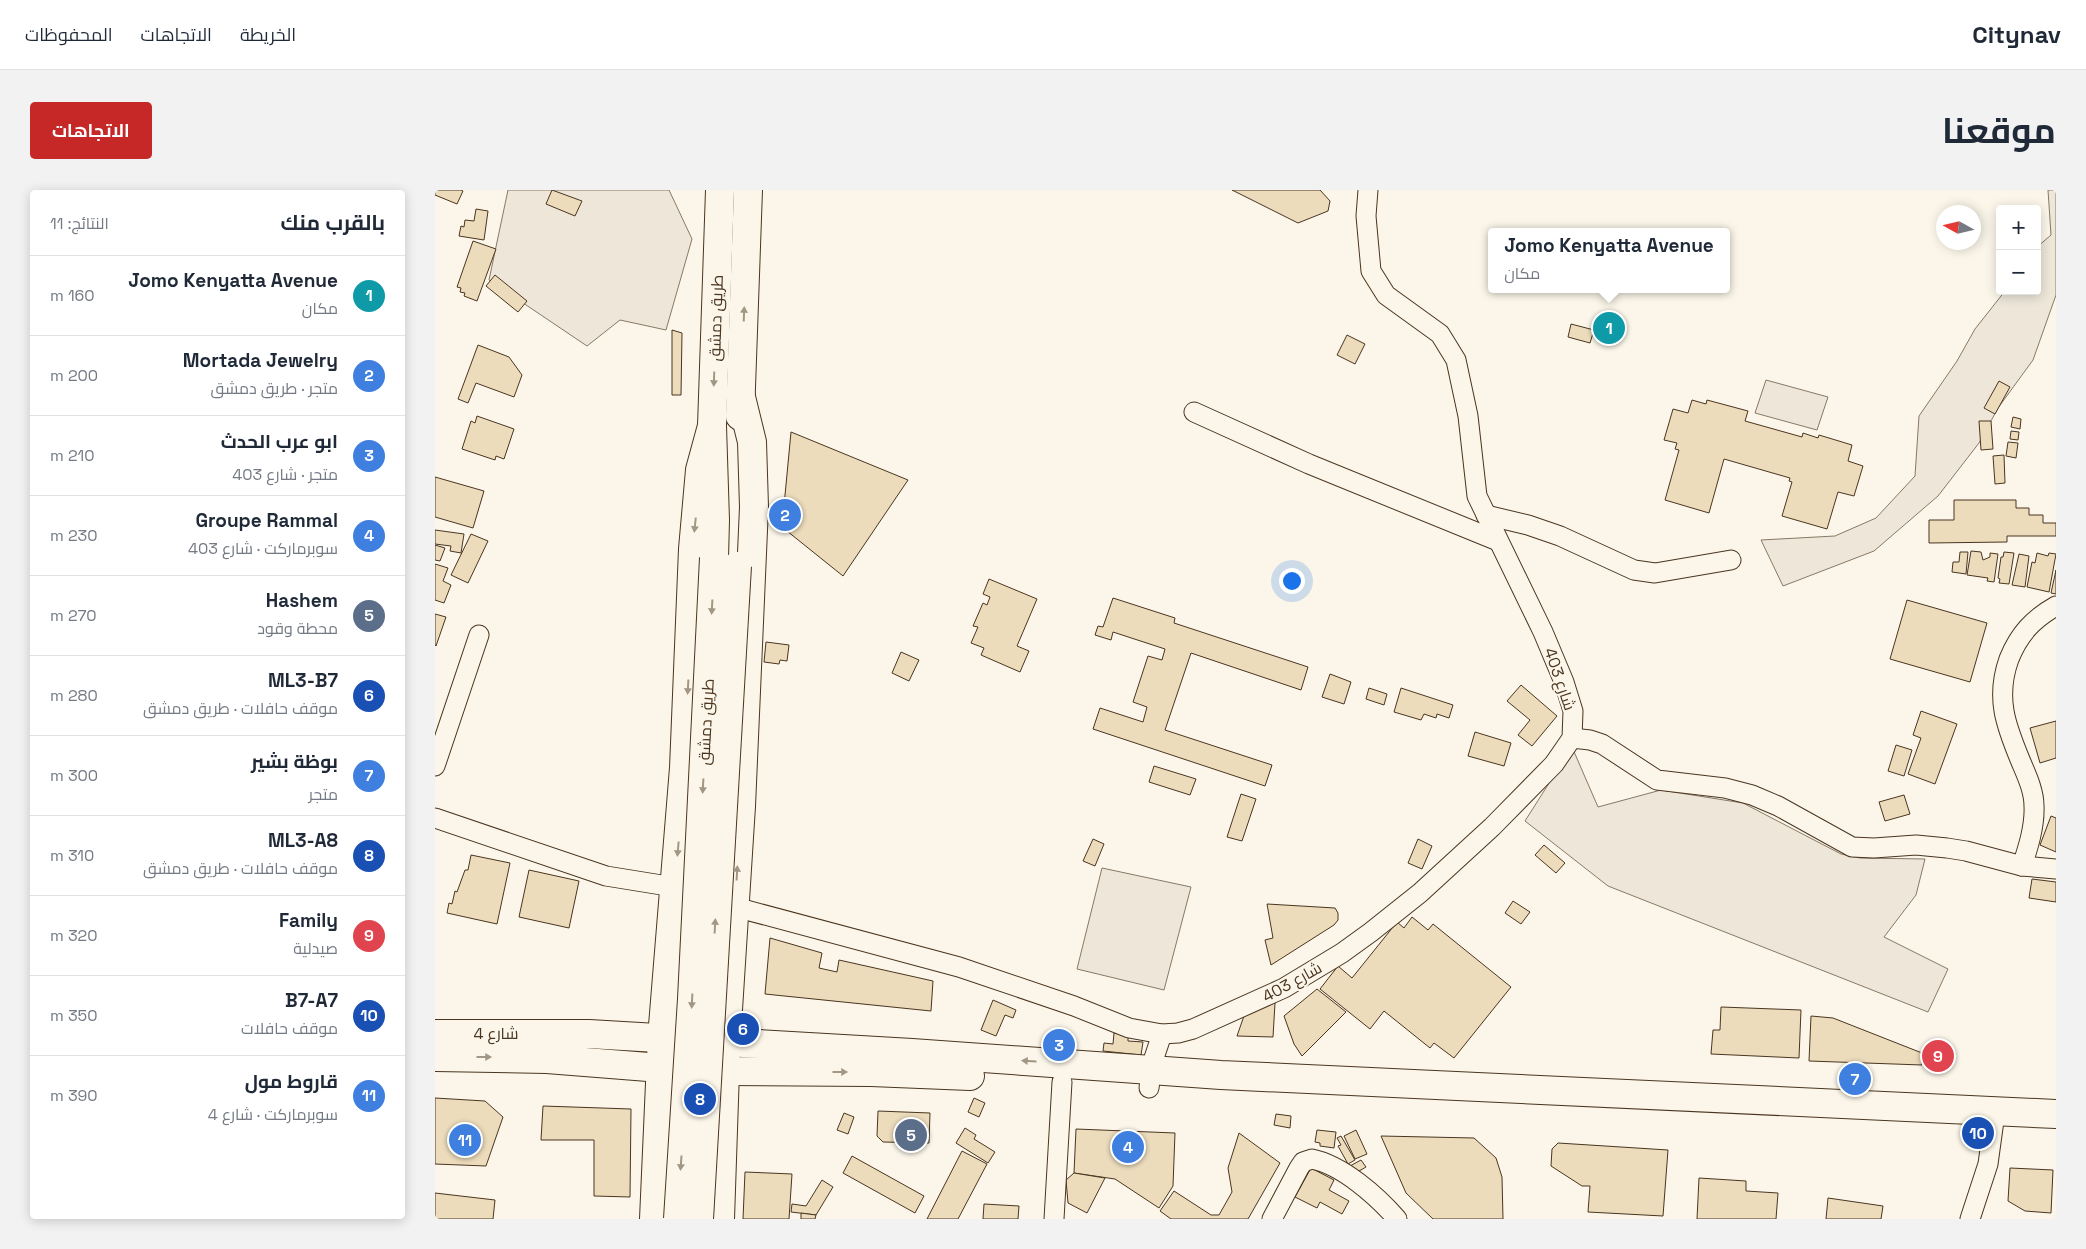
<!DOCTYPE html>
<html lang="ar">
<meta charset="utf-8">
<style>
:root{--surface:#fff;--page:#f2f2f3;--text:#1f2937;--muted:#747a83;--line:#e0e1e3;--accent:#c62828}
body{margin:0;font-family:"Space Grotesk",Cairo,sans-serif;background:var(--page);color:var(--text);direction:rtl}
.controls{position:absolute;right:15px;top:15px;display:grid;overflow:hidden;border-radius:5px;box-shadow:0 2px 12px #0003}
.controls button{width:45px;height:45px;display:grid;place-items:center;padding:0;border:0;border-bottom:1px solid var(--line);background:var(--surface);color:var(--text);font:25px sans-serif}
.compass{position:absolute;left:1501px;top:15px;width:45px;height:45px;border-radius:50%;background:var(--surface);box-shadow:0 2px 12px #0003;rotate:278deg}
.you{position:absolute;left:856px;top:390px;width:18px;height:18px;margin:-12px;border:4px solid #fff;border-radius:50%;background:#1a73e8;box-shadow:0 0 0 8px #1a73e833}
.badge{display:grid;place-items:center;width:32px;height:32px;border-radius:50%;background:var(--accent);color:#fff;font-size:16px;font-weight:700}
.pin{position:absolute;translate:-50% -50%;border:2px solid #fff;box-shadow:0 1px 5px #0006}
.popup{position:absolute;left:1053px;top:38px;width:242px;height:65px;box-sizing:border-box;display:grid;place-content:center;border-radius:5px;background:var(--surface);filter:drop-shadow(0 1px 4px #0005);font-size:16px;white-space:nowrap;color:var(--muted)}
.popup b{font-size:19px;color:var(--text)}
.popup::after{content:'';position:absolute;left:50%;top:100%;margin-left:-10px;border:10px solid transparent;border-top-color:var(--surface)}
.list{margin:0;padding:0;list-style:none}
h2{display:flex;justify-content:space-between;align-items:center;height:65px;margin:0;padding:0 20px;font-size:21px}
h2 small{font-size:16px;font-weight:400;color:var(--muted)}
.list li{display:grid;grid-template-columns:32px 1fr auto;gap:15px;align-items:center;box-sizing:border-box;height:80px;padding:0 20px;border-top:1px solid var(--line)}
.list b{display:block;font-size:19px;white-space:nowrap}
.list p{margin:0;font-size:16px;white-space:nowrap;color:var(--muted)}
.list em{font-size:16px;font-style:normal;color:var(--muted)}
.map{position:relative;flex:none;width:1621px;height:1029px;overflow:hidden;direction:ltr;border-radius:5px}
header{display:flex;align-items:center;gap:30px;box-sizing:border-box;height:70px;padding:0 25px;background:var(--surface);border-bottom:1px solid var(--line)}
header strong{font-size:24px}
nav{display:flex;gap:28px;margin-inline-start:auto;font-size:18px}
.intro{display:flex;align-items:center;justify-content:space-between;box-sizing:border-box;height:120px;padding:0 30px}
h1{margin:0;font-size:35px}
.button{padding:12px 22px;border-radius:5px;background:var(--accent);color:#fff;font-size:18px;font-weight:700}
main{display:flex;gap:30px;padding:0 30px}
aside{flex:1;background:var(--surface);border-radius:5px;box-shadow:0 2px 12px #0003}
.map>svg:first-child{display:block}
.green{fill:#ede6d9;stroke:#887966}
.building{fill:#ecdcbc;stroke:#4a3520}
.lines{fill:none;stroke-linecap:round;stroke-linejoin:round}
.minor-casing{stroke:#4a3520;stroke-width:21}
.highway-casing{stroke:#4a3520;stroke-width:30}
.minor{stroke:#fbf6e9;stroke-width:19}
.highway{stroke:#fbf6e9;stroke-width:28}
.highway-bridge-casing{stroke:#4a3520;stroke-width:30;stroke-linecap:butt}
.highway-bridge{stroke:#fbf6e9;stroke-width:28}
.oneway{fill:#a29684}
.labels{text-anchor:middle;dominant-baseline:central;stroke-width:4;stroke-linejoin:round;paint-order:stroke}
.street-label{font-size:16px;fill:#4a3520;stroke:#fbf6e9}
</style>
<header>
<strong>Citynav</strong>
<nav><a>الخريطة</a><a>الاتجاهات</a><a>المحفوظات</a></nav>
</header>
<div class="intro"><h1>موقعنا</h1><a class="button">الاتجاهات</a></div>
<main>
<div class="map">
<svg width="1621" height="1029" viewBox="0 0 1621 1029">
<rect width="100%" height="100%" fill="#fbf6e9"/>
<g class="green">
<path d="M 73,0 L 234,0 L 257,49 L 231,140 L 185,130 L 152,156 L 54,90 Z"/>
<path d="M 1613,0 L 1621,0 L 1621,105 L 1598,170 L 1563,218 L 1544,253 L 1503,306 L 1439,361 L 1348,396 L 1326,350 L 1400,346 L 1441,328 L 1480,286 L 1484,226 L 1522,171 L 1540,139 L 1570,101 L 1602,101 L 1602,57 L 1616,45 Z"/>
<path d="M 1331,190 L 1393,207 L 1382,240 L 1320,223 Z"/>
<path d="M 1137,557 L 1163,617 L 1226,600 L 1308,613 L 1406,664 L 1425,668 L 1490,669 L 1481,705 L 1449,747 L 1513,779 L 1493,822 L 1173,696 L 1090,631 Z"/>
<path d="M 667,678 L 756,697 L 729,800 L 642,779 Z"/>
</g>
<g class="building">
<path d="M 0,0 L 26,0 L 28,1 L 22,14 L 0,5 Z"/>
<path d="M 117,0 L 147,11 L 140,26 L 111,14 Z"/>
<path d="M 797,0 L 885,0 L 895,11 L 893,21 L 863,33 Z"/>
<path d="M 41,19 L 53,21 L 49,50 L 24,46 L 26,36 L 29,37 L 30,30 L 39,31 Z"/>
<path d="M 38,51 L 61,59 L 42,111 L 29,106 L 30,103 L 25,102 L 26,98 L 22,97 Z"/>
<path d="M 60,85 L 92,111 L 83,122 L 51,96 Z"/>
<path d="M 1166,125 L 1187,130 L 1182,152 L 1161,146 Z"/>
<path d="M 1136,134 L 1159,140 L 1155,153 L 1133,147 Z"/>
<path d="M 237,140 L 247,143 L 246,205 L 237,205 Z"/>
<path d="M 912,145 L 930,154 L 920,174 L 902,165 Z"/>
<path d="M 43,155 L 74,167 L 87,185 L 79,207 L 41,193 L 33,213 L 23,209 Z"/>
<path d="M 1564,191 L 1575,197 L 1560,224 L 1549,218 Z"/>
<path d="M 1257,210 L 1271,214 L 1272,210 L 1313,221 L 1310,231 L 1367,247 L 1368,243 L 1383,248 L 1384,245 L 1417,255 L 1413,271 L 1428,276 L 1419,306 L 1403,302 L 1392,339 L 1347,326 L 1357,292 L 1354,291 L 1355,288 L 1289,269 L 1274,323 L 1230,310 L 1244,260 L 1240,259 L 1242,253 L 1229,250 L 1238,219 L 1253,223 Z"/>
<path d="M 42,226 L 79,239 L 69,269 L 61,266 L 60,270 L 27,259 L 36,231 L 40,233 Z"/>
<path d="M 1578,227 L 1586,229 L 1585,239 L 1576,237 Z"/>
<path d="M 1544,231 L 1556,231 L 1558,259 L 1546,260 Z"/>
<path d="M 1576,241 L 1584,242 L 1583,250 L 1575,249 Z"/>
<path d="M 356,242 L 473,290 L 408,386 L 347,337 Z"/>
<path d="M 1573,252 L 1583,253 L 1581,268 L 1571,266 Z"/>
<path d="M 1569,265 L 1570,293 L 1560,294 L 1558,266 Z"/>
<path d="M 0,287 L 49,301 L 38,338 L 0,327 Z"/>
<path d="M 1519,310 L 1581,310 L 1581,318 L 1594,318 L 1594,325 L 1608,325 L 1608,333 L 1621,333 L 1621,346 L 1572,346 L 1572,352 L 1494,353 L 1494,330 L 1519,330 Z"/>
<path d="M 0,340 L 29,344 L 26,363 L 15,361 L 16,356 L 0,354 Z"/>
<path d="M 36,344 L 53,351 L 33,393 L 16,385 Z"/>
<path d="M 0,355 L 10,358 L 5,371 L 0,370 Z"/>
<path d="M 1536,361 L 1546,362 L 1548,370 L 1555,367 L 1555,363 L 1563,364 L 1559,392 L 1552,391 L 1553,388 L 1532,385 Z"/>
<path d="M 1525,362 L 1533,362 L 1531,384 L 1517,382 L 1518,372 L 1524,372 Z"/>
<path d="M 1569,362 L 1579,363 L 1574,394 L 1564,393 L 1565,389 L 1563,388 L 1566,367 L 1568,367 Z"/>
<path d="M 1602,363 L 1613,366 L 1614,363 L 1621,364 L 1614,402 L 1592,397 L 1597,372 L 1600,373 Z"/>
<path d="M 1584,364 L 1594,366 L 1590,397 L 1577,395 Z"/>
<path d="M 0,374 L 13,378 L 8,391 L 16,395 L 9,413 L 0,410 Z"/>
<path d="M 1621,380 L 1621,404 L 1616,403 Z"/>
<path d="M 554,389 L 602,409 L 582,456 L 594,461 L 585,482 L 546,465 L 549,458 L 536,453 L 543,437 L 538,436 L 548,413 L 552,415 L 555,407 L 548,404 Z"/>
<path d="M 678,408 L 740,428 L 739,433 L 873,477 L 866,500 L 756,463 L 730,540 L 837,575 L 830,596 L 658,539 L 665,518 L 708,532 L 712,517 L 698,512 L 713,466 L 727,470 L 730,459 L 678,442 L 676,450 L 660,445 L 663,436 L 668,437 Z"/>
<path d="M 1472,410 L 1552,433 L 1535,492 L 1455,469 Z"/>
<path d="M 0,424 L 11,427 L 1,456 L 0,455 Z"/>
<path d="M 331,452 L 354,455 L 352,471 L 345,470 L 344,474 L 329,472 Z"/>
<path d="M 466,462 L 484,470 L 474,491 L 457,483 Z"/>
<path d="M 895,484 L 916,492 L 909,514 L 887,507 Z"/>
<path d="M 1086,495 L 1122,526 L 1097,556 L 1083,545 L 1095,530 L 1072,511 Z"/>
<path d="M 934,498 L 952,504 L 949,515 L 931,509 Z"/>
<path d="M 966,498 L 1018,515 L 1014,528 L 1002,524 L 1001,528 L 989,524 L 986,530 L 959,522 Z"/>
<path d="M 1486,521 L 1522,534 L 1500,594 L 1473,584 L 1486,548 L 1478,545 Z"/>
<path d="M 1621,531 L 1621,568 L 1605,573 L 1595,538 Z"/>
<path d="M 1040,542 L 1076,553 L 1069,576 L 1033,566 Z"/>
<path d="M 1461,555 L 1477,560 L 1469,586 L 1453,581 Z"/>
<path d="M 719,576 L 761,589 L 755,605 L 714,592 Z"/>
<path d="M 806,604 L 821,609 L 807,651 L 792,647 Z"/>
<path d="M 1469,605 L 1475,624 L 1450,631 L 1444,612 Z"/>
<path d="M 1616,626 L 1621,628 L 1621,662 L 1605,655 Z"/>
<path d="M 658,649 L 669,654 L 660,676 L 648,671 Z"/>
<path d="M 983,649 L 997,656 L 987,679 L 973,673 Z"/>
<path d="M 1109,655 L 1130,673 L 1121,683 L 1100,665 Z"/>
<path d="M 36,665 L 75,673 L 62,734 L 12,723 L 14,713 L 17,714 L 20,701 L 22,702 L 30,680 L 33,680 Z"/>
<path d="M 94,680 L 144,691 L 134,738 L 84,727 Z"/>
<path d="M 1597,689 L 1621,692 L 1621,712 L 1594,708 Z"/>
<path d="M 1078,711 L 1095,722 L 1086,734 L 1070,723 Z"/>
<path d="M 832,714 L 900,718 L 903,723 L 903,730 L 899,735 L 836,775 L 830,750 L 838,748 Z"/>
<path d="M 977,727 L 993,740 L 998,734 L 1076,797 L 1019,868 L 999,853 L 995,858 L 949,821 L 935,839 L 885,799 L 903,776 L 917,788 L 962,732 L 969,738 Z"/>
<path d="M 335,748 L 387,763 L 384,778 L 402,782 L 404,770 L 498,791 L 496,821 L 330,804 Z"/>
<path d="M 882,799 L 911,822 L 867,866 L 859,854 L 849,826 Z"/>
<path d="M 558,810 L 581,820 L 578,828 L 570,825 L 561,846 L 546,840 Z"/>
<path d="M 840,813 L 838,847 L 802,846 L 810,823 Z"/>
<path d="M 1286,817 L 1366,820 L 1364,868 L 1276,864 L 1278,840 L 1285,840 Z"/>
<path d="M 1376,826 L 1398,828 L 1487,863 L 1487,875 L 1374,871 Z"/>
<path d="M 679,843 L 693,845 L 693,851 L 708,852 L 706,865 L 668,861 L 669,853 L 678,854 Z"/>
<path d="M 0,908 L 50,911 L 68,927 L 51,976 L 0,974 Z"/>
<path d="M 539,908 L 550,913 L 544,927 L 533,922 Z"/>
<path d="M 108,916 L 196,919 L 195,1007 L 159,1006 L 159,950 L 106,950 Z"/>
<path d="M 443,921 L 495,923 L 494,953 L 448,952 L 442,946 Z"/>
<path d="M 409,923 L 419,927 L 413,944 L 402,940 Z"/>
<path d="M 841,924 L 856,926 L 855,938 L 839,935 Z"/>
<path d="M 530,938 L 541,945 L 539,949 L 560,962 L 553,973 L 521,953 Z"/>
<path d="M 641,939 L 740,943 L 738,996 L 724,1018 L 680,989 L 639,983 Z"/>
<path d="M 882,940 L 901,942 L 899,958 L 885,956 L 885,953 L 880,952 Z"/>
<path d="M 921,940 L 932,964 L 920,969 L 909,946 Z"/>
<path d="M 804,943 L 845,973 L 813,1029 L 736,1029 L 725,1021 L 739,1001 L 776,1025 L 784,1025 L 797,1002 L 793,978 Z"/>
<path d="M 906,946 L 920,970 L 913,974 L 903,956 L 906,955 L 902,948 Z"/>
<path d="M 946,946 L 1039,948 L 1061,968 L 1067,987 L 1068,1029 L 998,1029 L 971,1003 Z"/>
<path d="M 1123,953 L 1233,960 L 1228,1026 L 1153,1022 L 1155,996 L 1147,996 L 1116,976 L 1117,959 Z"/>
<path d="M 527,961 L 552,974 L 523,1029 L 492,1029 Z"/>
<path d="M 417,966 L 489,1006 L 480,1023 L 408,983 Z"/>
<path d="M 926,970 L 931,977 L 919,984 L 915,976 Z"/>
<path d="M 876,978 L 899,990 L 894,1000 L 914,1011 L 907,1024 L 885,1012 L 882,1018 L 860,1007 Z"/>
<path d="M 1575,978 L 1618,980 L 1616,1023 L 1590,1021 L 1573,1011 Z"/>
<path d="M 310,982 L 357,984 L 354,1029 L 308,1029 Z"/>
<path d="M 639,983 L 670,988 L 652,1023 L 633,1013 L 631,990 Z"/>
<path d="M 1264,988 L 1311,991 L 1311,1001 L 1343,1003 L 1341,1029 L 1262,1029 Z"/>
<path d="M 387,990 L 398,997 L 381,1025 L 356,1022 L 357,1014 L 371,1016 Z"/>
<path d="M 0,1003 L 60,1010 L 58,1029 L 0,1029 Z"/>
<path d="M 1393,1008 L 1448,1016 L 1446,1029 L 1391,1029 Z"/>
<path d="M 549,1014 L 584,1016 L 583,1029 L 548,1029 Z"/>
<path d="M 366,1023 L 381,1025 L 380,1029 L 366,1029 Z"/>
</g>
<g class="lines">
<defs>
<g id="minor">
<path d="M 759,222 L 874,274 L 1063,351"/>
<path d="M 1051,325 L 1093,335 L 1125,346 L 1199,380 L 1220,383 L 1296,370"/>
<path d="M 1137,548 L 1155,550 L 1167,554 L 1222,590 L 1290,598 L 1317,605 L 1343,616 L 1417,657 L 1439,658 L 1481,655 L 1512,658 L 1531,661 L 1587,676 L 1621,679"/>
<path d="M 0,576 L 44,445"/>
<path d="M 0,628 L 171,686 L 239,697"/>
<path d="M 1587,676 C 1593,658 1600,636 1599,616 C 1599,601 1592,586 1586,572 C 1571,536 1560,508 1574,469 C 1584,444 1598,429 1621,416"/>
<path d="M 300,717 L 524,777 L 639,816 L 694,838 L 727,844 L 743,843 L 758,839 L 849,798 L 907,763 L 936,742 L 985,703 L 1057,637 L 1119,574 L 1137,548 L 1138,521 L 1129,492 L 1108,442 L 1042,306 L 1033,226 L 1021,170 L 1005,144 L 951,105 L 936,81 L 931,26 L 933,0"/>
<path d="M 714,898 L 717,874 L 727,844"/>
<path d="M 619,1029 L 627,892"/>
<path d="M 837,1029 L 864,978 L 868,972 L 877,969 C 907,975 942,1006 962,1029"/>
<path d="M 1535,1029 L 1553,974 L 1560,923"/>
</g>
<g id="highway">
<path d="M 305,226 L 313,0"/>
<path d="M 279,368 L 280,330 L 277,236 L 285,0"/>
<path d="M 0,844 L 154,844 L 477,863 L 786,885 L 1621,924"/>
<path d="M 0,867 L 112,869 L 226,878 L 291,881 L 436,882 L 535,886"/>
<path d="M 219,1029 L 227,848 L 249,578 L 258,359 L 265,280 L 277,236"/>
<path d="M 285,1029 L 291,851 L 306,616 L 319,317 L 317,252 L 306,207"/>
</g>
</defs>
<use href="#minor" class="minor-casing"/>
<use href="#highway" class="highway-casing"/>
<use href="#minor" class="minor"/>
<use href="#highway" class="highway"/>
<defs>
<g id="highway-bridge">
<path d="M 243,1029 L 257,809 L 279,368"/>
<path d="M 264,1029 L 302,376"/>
</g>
</defs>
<use href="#highway-bridge" class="highway-bridge-casing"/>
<use href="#highway-bridge" class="highway-bridge"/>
</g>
<defs><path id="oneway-solid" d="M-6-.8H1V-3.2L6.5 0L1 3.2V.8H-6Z" transform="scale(1.25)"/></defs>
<g class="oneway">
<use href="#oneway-solid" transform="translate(309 124) rotate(-88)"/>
<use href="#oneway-solid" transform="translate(279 189) rotate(92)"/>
<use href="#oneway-solid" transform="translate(260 335) rotate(96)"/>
<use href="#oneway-solid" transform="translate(277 417) rotate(93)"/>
<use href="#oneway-solid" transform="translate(253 497) rotate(93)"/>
<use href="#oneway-solid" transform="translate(268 596) rotate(93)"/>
<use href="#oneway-solid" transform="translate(243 659) rotate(95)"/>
<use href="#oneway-solid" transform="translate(302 683) rotate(-87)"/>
<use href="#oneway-solid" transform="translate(280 736) rotate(-87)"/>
<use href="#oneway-solid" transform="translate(257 811) rotate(93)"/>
<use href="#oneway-solid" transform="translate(49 867)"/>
<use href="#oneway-solid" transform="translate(594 871) rotate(-176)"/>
<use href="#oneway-solid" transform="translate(405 882)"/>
<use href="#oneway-solid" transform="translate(246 973) rotate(94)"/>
</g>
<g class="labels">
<g class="street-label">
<text transform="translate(281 128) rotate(-88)">طريق دمشق</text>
<text transform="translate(1125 489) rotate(71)">شارع 403</text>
<text transform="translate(271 532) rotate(-87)">طريق دمشق</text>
<text transform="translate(857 792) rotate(-29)">شارع 403</text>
<text x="61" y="843">شارع 4</text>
</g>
</g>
</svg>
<div class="controls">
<button>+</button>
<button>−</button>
</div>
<svg class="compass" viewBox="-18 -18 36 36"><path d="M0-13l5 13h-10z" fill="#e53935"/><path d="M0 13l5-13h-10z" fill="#747a83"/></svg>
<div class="you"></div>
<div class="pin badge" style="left:1174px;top:138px;background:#0f9aa8">1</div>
<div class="popup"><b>Jomo Kenyatta Avenue</b>مكان</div>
<div class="pin badge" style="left:350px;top:325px;background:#3f7fe0">2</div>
<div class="pin badge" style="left:624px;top:855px;background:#3f7fe0">3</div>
<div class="pin badge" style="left:693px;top:957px;background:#3f7fe0">4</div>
<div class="pin badge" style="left:476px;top:945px;background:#5c6f8a">5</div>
<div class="pin badge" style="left:308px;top:839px;background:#1a4fb4">6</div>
<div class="pin badge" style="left:1420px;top:889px;background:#3f7fe0">7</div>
<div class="pin badge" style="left:265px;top:909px;background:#1a4fb4">8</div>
<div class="pin badge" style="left:1503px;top:866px;background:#e0444e">9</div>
<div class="pin badge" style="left:1543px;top:943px;background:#1a4fb4">10</div>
<div class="pin badge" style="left:30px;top:950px;background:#3f7fe0">11</div>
</div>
<aside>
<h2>بالقرب منك<small>النتائج: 11</small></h2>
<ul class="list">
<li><span class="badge" style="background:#0f9aa8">1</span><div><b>Jomo Kenyatta Avenue</b><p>مكان</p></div><em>160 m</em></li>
<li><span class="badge" style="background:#3f7fe0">2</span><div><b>Mortada Jewelry</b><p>متجر · طريق دمشق</p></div><em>200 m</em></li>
<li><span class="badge" style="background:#3f7fe0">3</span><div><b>ابو عرب الحدث</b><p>متجر · شارع 403</p></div><em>210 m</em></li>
<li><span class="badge" style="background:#3f7fe0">4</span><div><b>Groupe Rammal</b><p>سوبرماركت · شارع 403</p></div><em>230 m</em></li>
<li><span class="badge" style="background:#5c6f8a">5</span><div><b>Hashem</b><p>محطة وقود</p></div><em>270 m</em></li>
<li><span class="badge" style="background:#1a4fb4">6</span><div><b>ML3-B7</b><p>موقف حافلات · طريق دمشق</p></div><em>280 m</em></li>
<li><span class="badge" style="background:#3f7fe0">7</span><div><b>بوظة بشير</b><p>متجر</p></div><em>300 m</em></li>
<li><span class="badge" style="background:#1a4fb4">8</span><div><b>ML3-A8</b><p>موقف حافلات · طريق دمشق</p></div><em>310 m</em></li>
<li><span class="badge" style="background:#e0444e">9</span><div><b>Family</b><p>صيدلية</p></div><em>320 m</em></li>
<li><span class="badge" style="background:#1a4fb4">10</span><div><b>B7-A7</b><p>موقف حافلات</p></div><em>350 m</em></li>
<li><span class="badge" style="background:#3f7fe0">11</span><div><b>قاروط مول</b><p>سوبرماركت · شارع 4</p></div><em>390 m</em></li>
</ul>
</aside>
</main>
